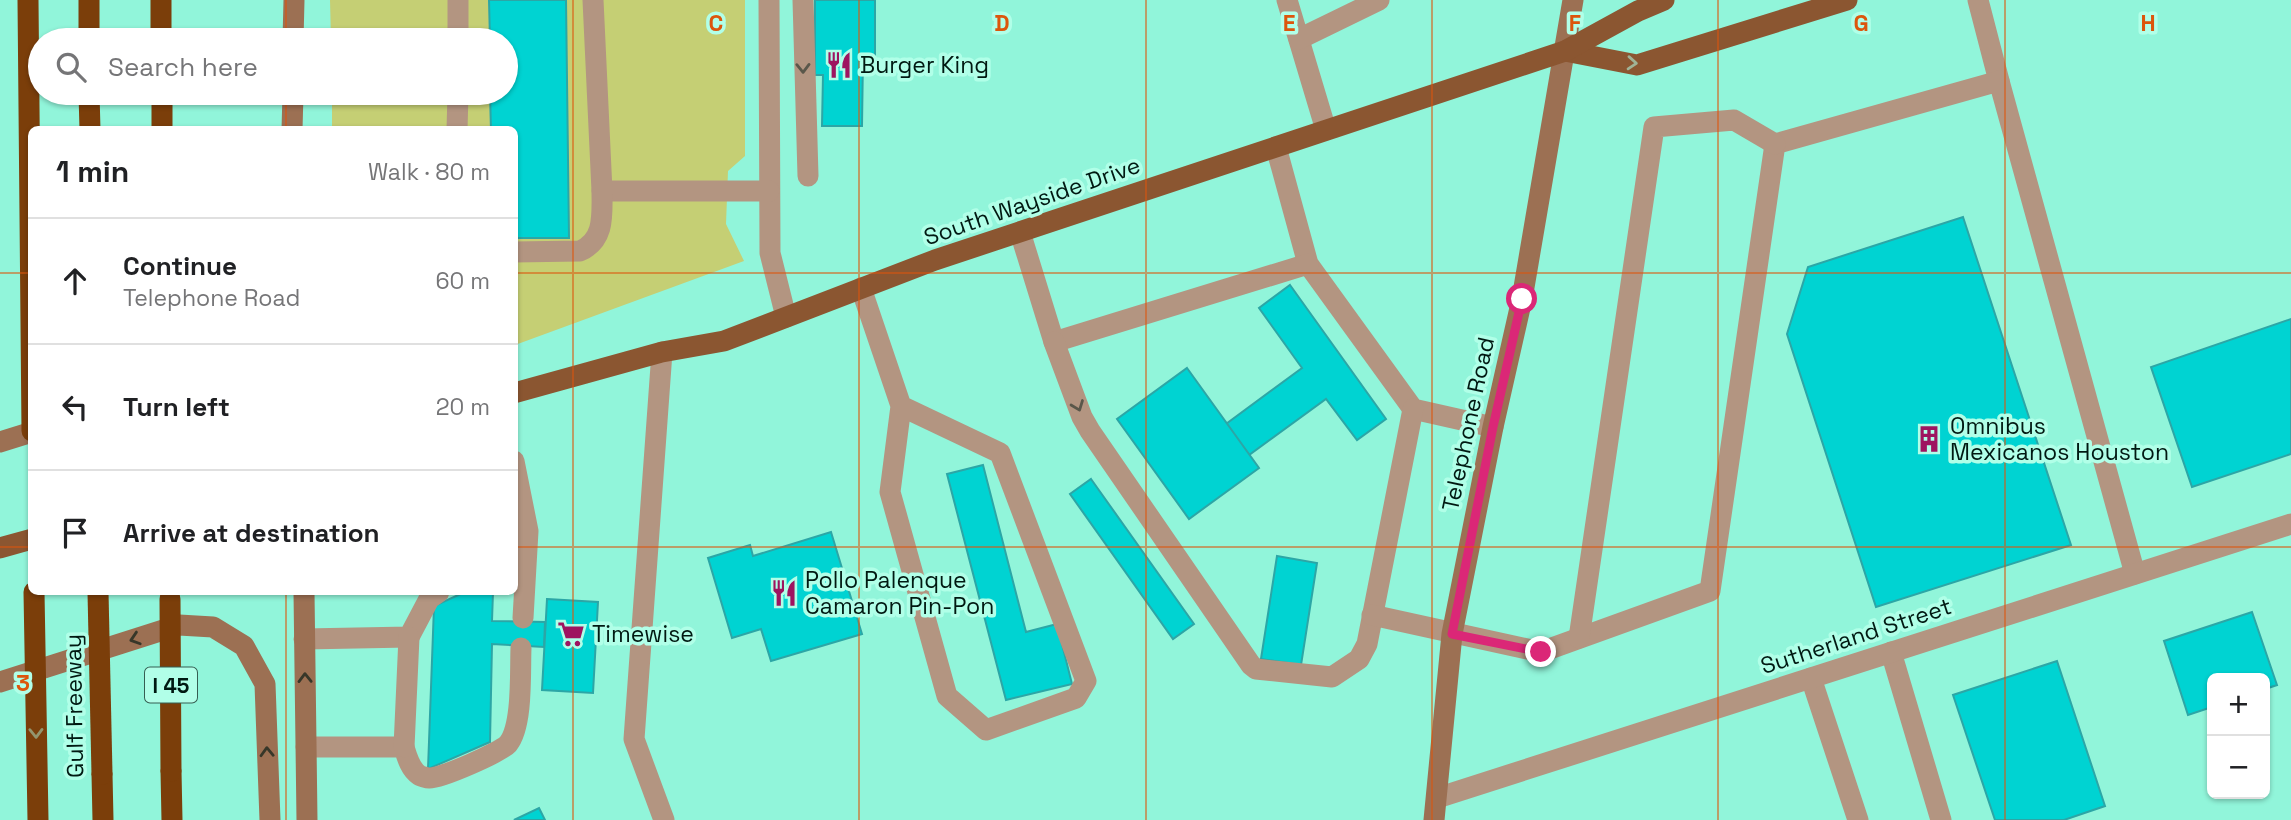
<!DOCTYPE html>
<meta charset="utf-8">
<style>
:root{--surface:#fff;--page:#f6f6f6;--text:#202124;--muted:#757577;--line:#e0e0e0}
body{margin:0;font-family:"Space Grotesk",sans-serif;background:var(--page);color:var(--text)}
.controls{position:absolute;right:21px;bottom:21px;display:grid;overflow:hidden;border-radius:10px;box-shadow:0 2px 5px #0004}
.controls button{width:63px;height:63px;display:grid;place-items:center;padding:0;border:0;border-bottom:2px solid var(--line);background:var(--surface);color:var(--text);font:35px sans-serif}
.stop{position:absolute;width:21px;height:21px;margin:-16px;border:5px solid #db2777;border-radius:50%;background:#fff}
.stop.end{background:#db2777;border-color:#fff;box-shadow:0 2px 7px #0008}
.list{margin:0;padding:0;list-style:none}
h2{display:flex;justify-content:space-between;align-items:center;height:91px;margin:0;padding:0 28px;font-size:30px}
h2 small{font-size:23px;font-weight:400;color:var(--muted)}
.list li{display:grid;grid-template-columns:46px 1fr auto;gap:21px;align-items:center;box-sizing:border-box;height:126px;padding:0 28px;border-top:2px solid var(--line)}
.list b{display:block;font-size:26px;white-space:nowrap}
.list p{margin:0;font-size:23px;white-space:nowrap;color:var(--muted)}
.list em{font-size:23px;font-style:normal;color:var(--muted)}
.icon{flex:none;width:38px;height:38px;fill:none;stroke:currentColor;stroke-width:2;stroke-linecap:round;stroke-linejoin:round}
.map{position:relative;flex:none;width:2291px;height:820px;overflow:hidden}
.search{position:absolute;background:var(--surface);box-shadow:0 2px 5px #0004;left:28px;top:28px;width:490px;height:77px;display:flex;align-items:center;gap:18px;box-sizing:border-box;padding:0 24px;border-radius:38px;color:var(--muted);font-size:26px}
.panel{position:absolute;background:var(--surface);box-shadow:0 2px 5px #0004;left:28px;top:126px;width:490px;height:469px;border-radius:10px}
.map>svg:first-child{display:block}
.green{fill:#c5cf74}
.building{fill:#00d3d2;stroke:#2ca6a6;stroke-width:2}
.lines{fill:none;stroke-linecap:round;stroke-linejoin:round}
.lane{stroke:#b39581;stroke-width:21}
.street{stroke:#b39581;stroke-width:21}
.secondary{stroke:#9c7053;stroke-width:21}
.primary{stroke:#8b5631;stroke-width:21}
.highway{stroke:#7b3e0a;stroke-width:21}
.highway-bridge{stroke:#7b3e0a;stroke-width:21}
.oneway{stroke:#a0b396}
.oneway2{stroke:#5a574a}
.oneway3{stroke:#373729}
.oneway4{stroke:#93956e}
.route{stroke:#db2777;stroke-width:9}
.grid{fill:none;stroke:#dc560c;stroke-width:2;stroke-opacity:0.55}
.labels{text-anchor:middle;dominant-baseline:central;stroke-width:7;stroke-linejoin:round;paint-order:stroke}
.shield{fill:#b1ffe8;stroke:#355e52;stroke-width:2}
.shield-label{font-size:21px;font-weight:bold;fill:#001912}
.poi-label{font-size:23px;fill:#001912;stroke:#b1ffe8;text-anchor:start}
.street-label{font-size:23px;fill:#001912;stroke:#b1ffe8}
.grid-label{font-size:23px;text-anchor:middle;font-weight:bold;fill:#dc560c;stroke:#b1ffe8;stroke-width:7;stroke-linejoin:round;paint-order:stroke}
</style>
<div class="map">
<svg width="2291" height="820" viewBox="0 0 2291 820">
<rect width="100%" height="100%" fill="#91f5da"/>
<path class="green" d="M 330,0 L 745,0 L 745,156 L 728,171 L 726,224 L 744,261 L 515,345 L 514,130 L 332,129 L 332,93 L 506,93 L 506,40 L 331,40 Z"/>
<g class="building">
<path d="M 489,0 L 566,0 L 569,238 L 514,238 L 514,130 L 491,130 L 490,93 L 506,93 L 506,40 L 490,40 Z"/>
<path d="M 815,0 L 875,0 L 875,56 L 863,56 L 862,126 L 822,126 L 823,75 L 815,75 Z"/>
<path d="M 1963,217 L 2071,545 L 1876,607 L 1787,334 L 1808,267 Z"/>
<path d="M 1290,285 L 1386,419 L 1357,440 L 1326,399 L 1249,455 L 1226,424 L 1302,368 L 1259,308 Z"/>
<path d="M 2291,319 L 2291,454 L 2192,487 L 2151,367 Z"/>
<path d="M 1187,368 L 1259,468 L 1189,519 L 1117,419 Z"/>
<path d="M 983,465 L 1026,632 L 1057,624 L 1072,684 L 1006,700 L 947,474 Z"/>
<path d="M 1091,479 L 1194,624 L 1173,639 L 1070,494 Z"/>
<path d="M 831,532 L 862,634 L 771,661 L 761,629 L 732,638 L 708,558 L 750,545 L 753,556 Z"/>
<path d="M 1277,556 L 1317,563 L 1301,665 L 1261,659 Z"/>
<path d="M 465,592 L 493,592 L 492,621 L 545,622 L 544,647 L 492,644 L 490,742 L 428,769 L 434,606 Z"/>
<path d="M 547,599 L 598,602 L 593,693 L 542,690 Z"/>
<path d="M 2252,612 L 2277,685 L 2265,689 L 2265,678 L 2212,678 L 2212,707 L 2188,715 L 2164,641 Z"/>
<path d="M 2057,661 L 2105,806 L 2064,820 L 1995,820 L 1953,695 Z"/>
<path d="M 539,808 L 545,820 L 514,820 Z"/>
</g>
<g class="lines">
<g class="lane">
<path d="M 769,0 L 770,253 L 786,317"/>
<path d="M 803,0 L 808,176"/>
<path d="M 1287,0 L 1326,130"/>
<path d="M 1978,0 L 1999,81"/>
<path d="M 1299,39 L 1379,0"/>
<path d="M 458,40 L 458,0"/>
<path d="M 457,130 L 458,93"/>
<path d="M 1276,147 L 1308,264 L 1413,409 L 1493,427"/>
<path d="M 602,191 L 769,191"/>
<path d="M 1020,232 L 1054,342 L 1308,264"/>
<path d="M 514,252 L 580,251 C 605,240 602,215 602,191 L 593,0"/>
<path d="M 861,288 L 901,406 L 1000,453 L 1086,681 L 1076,698 L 986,730 L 947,696 L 890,492 L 901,406"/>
<path d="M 1054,342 L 1082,417 L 1090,431 L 1251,665 L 1256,669 L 1332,677 L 1359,659 L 1367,644 L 1413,409"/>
<path d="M 662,352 L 634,739 L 664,820"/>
<path d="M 514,461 L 528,531 L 523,618"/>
<path d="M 1372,615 L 1541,652 L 1710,591 L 1775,144 L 1999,81 L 2135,574"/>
<path d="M 1579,638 L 1654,127 L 1734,120 L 1775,144"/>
<path d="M 304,639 L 409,637 L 429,599 L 439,592"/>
<path d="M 1891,652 L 1941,820"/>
<path d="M 1811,678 L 1858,820"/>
<path d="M 306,747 L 404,747 C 407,757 410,769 419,775 C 420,776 427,778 429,778 C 440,779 501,752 508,744 C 523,726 520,671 521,648"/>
<path d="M 404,747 L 409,637"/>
</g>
<path class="street" d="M 1437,798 L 2291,524"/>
<g class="secondary">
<path d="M 293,40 L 294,0"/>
<path d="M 292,130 L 293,93"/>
<path d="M 0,442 L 32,432"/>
<path d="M 304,592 L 307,820"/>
<path d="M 0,682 L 179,625 L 213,627 L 244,646 L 265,684 L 270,820"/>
<path d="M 1434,820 L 1452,634 L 1493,427 L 1522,299 L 1573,0"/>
</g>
<g class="primary">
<path d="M 1565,51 L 1637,65 L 1847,0"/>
<path d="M 514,393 L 662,352 L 724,341 L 935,260 L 1565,51 L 1638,11 L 1664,0"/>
<path d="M 0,548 L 32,539"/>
</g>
<g class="highway">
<path d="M 28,0 L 32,431"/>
<path d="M 89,0 L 89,40"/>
<path d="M 161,0 L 161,40"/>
<path d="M 89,93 L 90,130"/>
<path d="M 162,93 L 162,130"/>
<path d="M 171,771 L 172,820"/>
<path d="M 102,774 L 103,820"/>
</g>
<g class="highway-bridge">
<path d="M 34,592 L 38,820"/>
<path d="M 98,592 L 102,774"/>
<path d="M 170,599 L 171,771"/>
</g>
</g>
<defs><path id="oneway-chevron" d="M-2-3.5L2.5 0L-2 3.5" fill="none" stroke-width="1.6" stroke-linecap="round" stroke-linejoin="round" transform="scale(1.75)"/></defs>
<use class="oneway" href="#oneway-chevron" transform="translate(1632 63) rotate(4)"/>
<g class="oneway2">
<use href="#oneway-chevron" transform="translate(803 68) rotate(89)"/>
<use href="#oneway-chevron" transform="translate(1078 406) rotate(69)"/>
</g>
<g class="oneway3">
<use href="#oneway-chevron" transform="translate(135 639) rotate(162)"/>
<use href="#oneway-chevron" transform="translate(305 678) rotate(-91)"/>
<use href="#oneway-chevron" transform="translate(267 752) rotate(-92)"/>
</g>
<use class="oneway4" href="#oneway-chevron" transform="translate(36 733) rotate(89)"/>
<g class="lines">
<path class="route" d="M 1522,299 L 1493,427 L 1452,634 L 1541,652"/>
</g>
<path class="grid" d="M 286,0 L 286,40M 573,0 L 573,820M 859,0 L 859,820M 1146,0 L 1146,820M 1432,0 L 1432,820M 1718,0 L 1718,820M 2005,0 L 2005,820M 286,93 L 286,130M 0,273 L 32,273M 514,273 L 2291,273M 0,547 L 32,547M 514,547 L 2291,547M 286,592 L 286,820"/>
<defs>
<symbol id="restaurant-bare" viewBox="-9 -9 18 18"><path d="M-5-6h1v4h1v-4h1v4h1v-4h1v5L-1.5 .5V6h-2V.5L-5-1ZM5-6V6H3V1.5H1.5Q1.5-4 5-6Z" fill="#9e1360" stroke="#b1ffe8" stroke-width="2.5" paint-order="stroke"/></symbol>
<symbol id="building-bare" viewBox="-9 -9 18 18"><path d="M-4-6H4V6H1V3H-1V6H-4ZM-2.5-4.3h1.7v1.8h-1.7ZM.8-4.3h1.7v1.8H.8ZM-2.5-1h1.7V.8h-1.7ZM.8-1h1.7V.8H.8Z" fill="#9e1360" stroke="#b1ffe8" stroke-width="2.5" paint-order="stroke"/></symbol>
<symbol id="supermarket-bare" viewBox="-9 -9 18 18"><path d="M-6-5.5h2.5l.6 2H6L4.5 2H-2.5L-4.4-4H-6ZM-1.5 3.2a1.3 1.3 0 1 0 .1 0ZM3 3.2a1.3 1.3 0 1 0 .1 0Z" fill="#9e1360" stroke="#b1ffe8" stroke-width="2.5" paint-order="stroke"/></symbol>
</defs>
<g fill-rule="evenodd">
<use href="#restaurant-bare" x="820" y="46" width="38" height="38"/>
<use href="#building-bare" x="1910" y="420" width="38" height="38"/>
<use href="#restaurant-bare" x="765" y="574" width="38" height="38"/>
<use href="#supermarket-bare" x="552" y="615" width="38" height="38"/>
</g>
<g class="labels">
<rect class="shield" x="145" y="667.5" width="52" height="35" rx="5"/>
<g class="shield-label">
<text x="171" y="685">I 45</text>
</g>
<g class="poi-label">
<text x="860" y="65">Burger King</text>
<text x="1950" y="426">Omnibus<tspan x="1950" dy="26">Mexicanos Houston</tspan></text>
<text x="805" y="580">Pollo Palenque<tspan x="805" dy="26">Camaron Pin-Pon</tspan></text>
<text x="592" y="634">Timewise</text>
</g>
<g class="street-label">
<text transform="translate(1032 201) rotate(-19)">South Wayside Drive</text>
<text transform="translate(1468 424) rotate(-78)">Telephone Road</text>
<text transform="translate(1856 636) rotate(-18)">Sutherland Street</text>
<text transform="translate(74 706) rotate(-91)">Gulf Freeway</text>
</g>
</g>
<g class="grid-label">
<text x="716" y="31">C</text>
<text x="1002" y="31">D</text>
<text x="1289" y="31">E</text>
<text x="1575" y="31">F</text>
<text x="1861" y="31">G</text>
<text x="2148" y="31">H</text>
<text x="23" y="691">3</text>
</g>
</svg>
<div class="controls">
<button>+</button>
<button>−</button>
</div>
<div class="stop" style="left:1522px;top:299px"></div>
<div class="stop end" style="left:1541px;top:652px"></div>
<div class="search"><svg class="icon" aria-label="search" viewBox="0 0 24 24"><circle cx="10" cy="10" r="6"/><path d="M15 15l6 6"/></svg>Search here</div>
<section class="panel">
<h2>1 min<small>Walk · 80 m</small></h2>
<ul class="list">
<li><svg class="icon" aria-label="ahead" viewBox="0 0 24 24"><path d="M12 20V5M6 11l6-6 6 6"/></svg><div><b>Continue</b><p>Telephone Road</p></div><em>60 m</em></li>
<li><svg class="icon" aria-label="left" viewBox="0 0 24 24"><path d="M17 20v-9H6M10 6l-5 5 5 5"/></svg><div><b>Turn left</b></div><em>20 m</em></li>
<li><svg class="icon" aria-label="arrive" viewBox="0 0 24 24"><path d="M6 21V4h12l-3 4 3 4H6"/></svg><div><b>Arrive at destination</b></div></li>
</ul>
</section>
</div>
